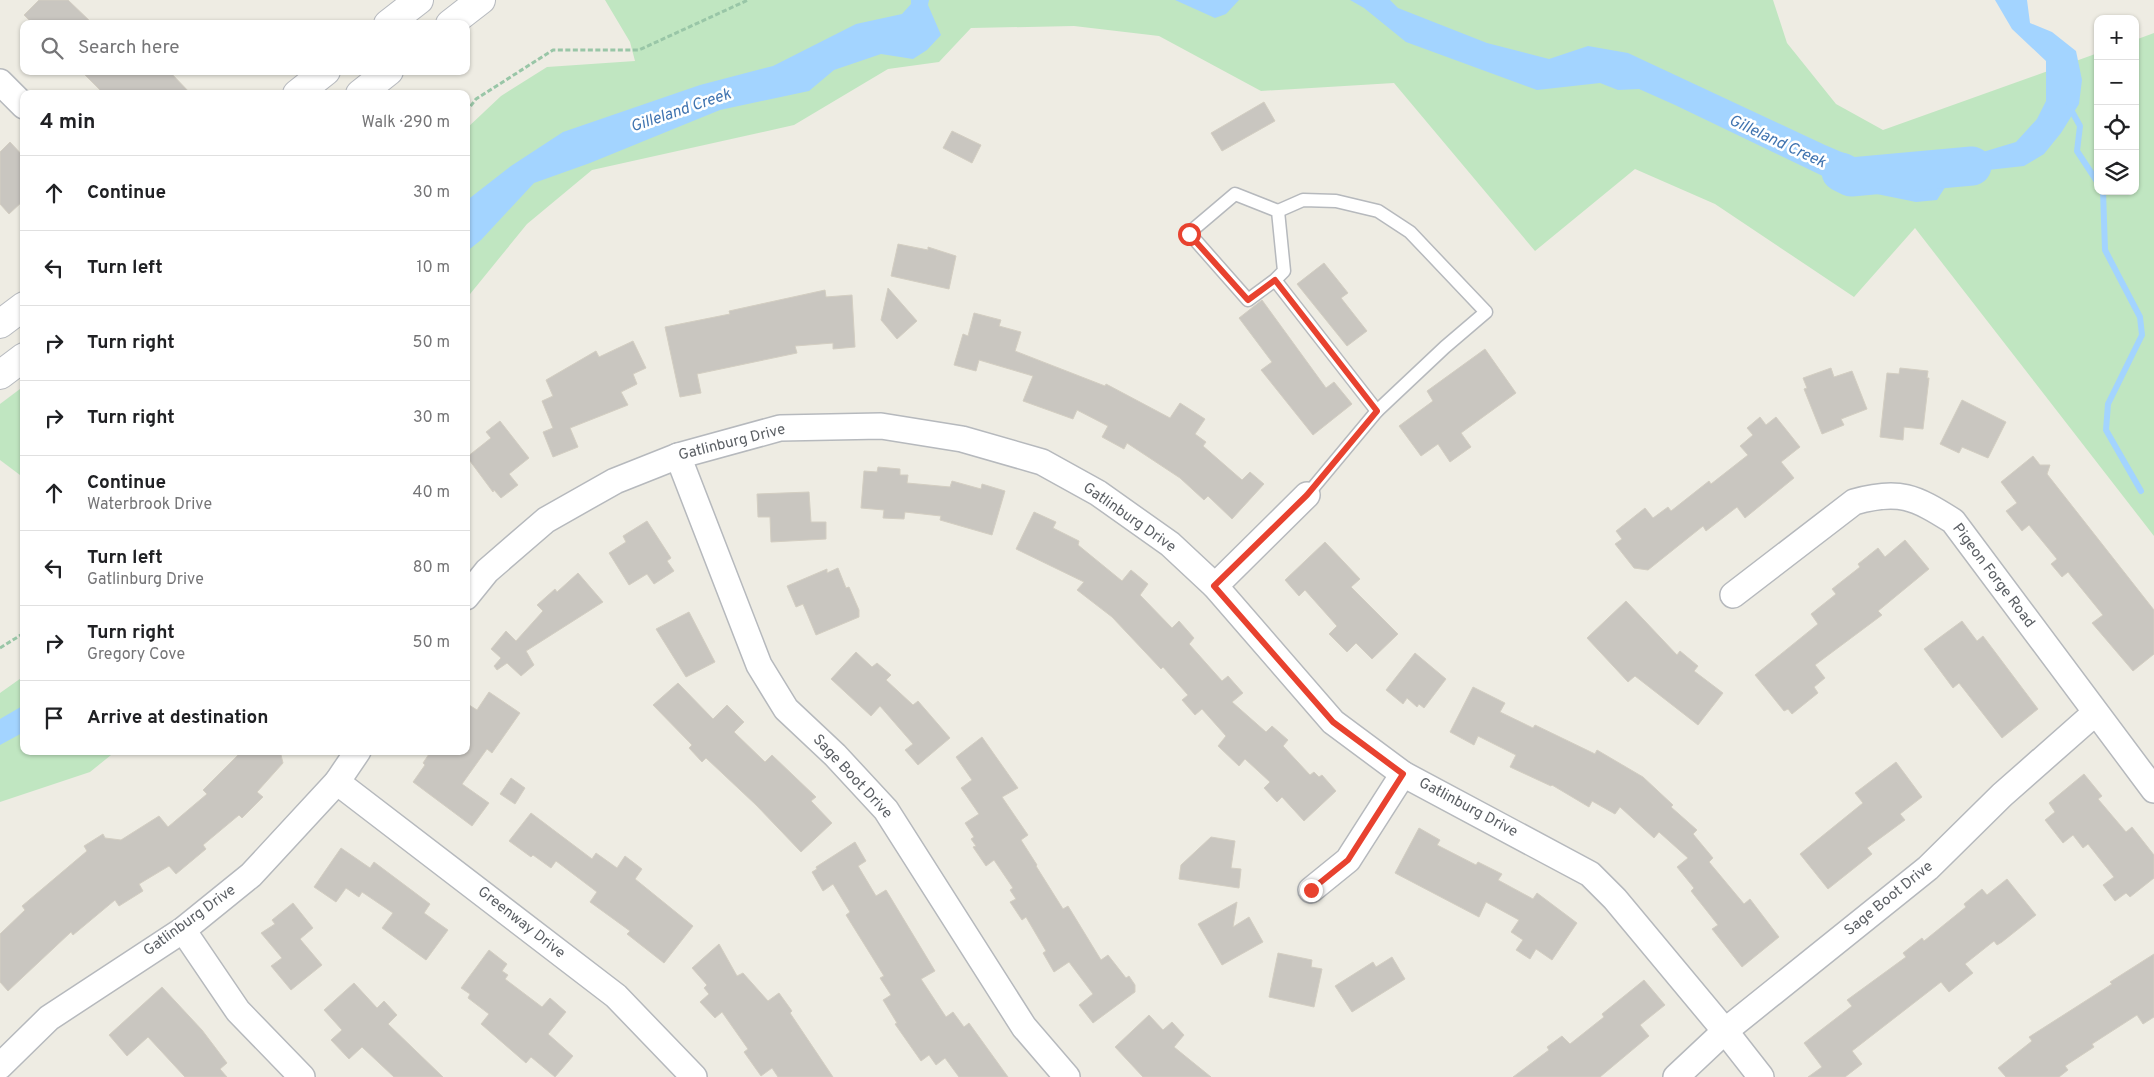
<!DOCTYPE html>
<meta charset="utf-8">
<style>
:root{--surface:#fff;--page:#f6f6f6;--text:#202124;--muted:#757577;--line:#e0e0e0}
body{margin:0;font-family:Overpass,sans-serif;background:var(--page);color:var(--text)}
.controls{position:absolute;right:15px;top:15px;display:grid;overflow:hidden;border-radius:10px;box-shadow:0 1px 4px #0004}
.controls button{width:45px;height:45px;display:grid;place-items:center;padding:0;border:0;border-bottom:1px solid var(--line);background:var(--surface);color:var(--text);font:25px sans-serif}
.stop{position:absolute;width:15px;height:15px;margin:-11px;border:4px solid #e8422f;border-radius:50%;background:#fff}
.stop.end{background:#e8422f;border-color:#fff;box-shadow:0 1px 5px #0008}
.list{margin:0;padding:0;list-style:none}
h2{display:flex;justify-content:space-between;align-items:center;height:65px;margin:0;padding:0 20px;font-size:21px}
h2 small{font-size:16px;font-weight:400;color:var(--muted)}
.list li{display:grid;grid-template-columns:32px 1fr auto;gap:15px;align-items:center;box-sizing:border-box;height:75px;padding:0 20px;border-top:1px solid var(--line)}
.list b{display:block;font-size:19px;white-space:nowrap}
.list p{margin:0;font-size:16px;white-space:nowrap;color:var(--muted)}
.list em{font-size:16px;font-style:normal;color:var(--muted)}
.icon{flex:none;width:28px;height:28px;fill:none;stroke:currentColor;stroke-width:2;stroke-linecap:round;stroke-linejoin:round}
.map{position:relative;flex:none;width:2154px;height:1077px;overflow:hidden}
.search{position:absolute;background:var(--surface);box-shadow:0 1px 4px #0004;left:20px;top:20px;width:450px;height:55px;display:flex;align-items:center;gap:12px;box-sizing:border-box;padding:0 18px;border-radius:10px;color:var(--muted);font-size:19px}
.panel{position:absolute;background:var(--surface);box-shadow:0 1px 4px #0004;left:20px;top:90px;width:450px;height:665px;border-radius:10px}
.map>svg:first-child{display:block}
.green{fill:#c0e6c1}
.water{fill:#a3d4ff}
.lines{fill:none;stroke-linecap:round;stroke-linejoin:round}
.stream{stroke:#a3d4ff;stroke-width:6}
.river{stroke:#a3d4ff;stroke-width:39}
.building{fill:#c9c6c0;stroke:#d3cec2}
.lane-casing{stroke:#b6b9bd;stroke-width:15}
.street-casing{stroke:#b6b9bd;stroke-width:28}
.secondary-casing{stroke:#b7babf;stroke-width:30}
.path{stroke:#99c6a7;stroke-width:3;stroke-dasharray:5 2.5;stroke-linecap:butt}
.lane{stroke:#fff;stroke-width:12}
.street{stroke:#fff;stroke-width:25}
.secondary{stroke:#fff;stroke-width:28}
.route{stroke:#e8422f;stroke-width:6}
.labels{text-anchor:middle;dominant-baseline:central;stroke-width:5;stroke-linejoin:round;paint-order:stroke}
.street-label{font-size:15px;fill:#5b5f64;stroke:#fff}
.water-label{font-size:16px;font-style:italic;fill:#4074b0;stroke:#fff}
</style>
<div class="map">
<svg width="2154" height="1077" viewBox="0 0 2154 1077">
<rect width="100%" height="100%" fill="#eeece3"/>
<g class="green">
<path d="M 605,0 L 1773,0 L 1787,43 L 1836,104 L 1883,130 L 2098,53 L 2098,191 L 2135,191 L 2135,40 L 2154,33 L 2154,536 L 1915,228 L 1854,297 L 1715,204 L 1635,169 L 1535,251 L 1394,83 L 1261,91 L 1159,36 L 1074,26 L 971,28 L 939,62 L 888,69 L 794,125 L 592,170 L 527,224 L 466,299 L 466,129 L 501,96 L 547,67 L 635,61 L 630,42 Z"/>
<path d="M 24,386 L 24,478 L 0,460 L 0,404 Z"/>
<path d="M 24,676 L 24,751 L 116,751 L 90,772 L 0,802 L 0,693 Z"/>
</g>
<g class="water">
<path d="M 911,0 L 929,0 L 928,5 L 941,35 L 927,50 L 913,59 L 881,54 L 834,70 L 809,91 L 720,110 L 590,163 L 534,183 L 481,240 L 466,252 L 466,201 L 511,166 L 563,132 L 700,85 L 773,66 L 856,24 L 902,14 L 911,4 Z"/>
<path d="M 1175,0 L 1239,0 L 1226,14 L 1215,18 Z"/>
<path d="M 1350,0 L 1390,0 L 1398,8 L 1487,43 L 1549,59 L 1588,46 L 1628,53 L 1825,145 L 1900,177 L 2016,142 L 2037,119 L 2046,101 L 2046,61 L 2012,29 L 1995,0 L 2027,0 L 2030,23 L 2052,32 L 2076,51 L 2082,80 L 2079,104 L 2061,133 L 2044,154 L 2024,166 L 1961,173 L 1949,181 L 1937,200 L 1916,202 L 1857,190 L 1831,180 L 1675,105 L 1639,89 L 1618,90 L 1600,83 L 1537,90 L 1406,42 L 1364,8 Z"/>
<path d="M 24,705 L 24,732 L 0,745 L 0,719 Z"/>
</g>
<g class="lines">
<g class="stream">
<path d="M 2069,106 L 2080,126 L 2077,151 L 2098,183"/>
<path d="M 2103,191 L 2105,250 L 2140,317 L 2142,335 L 2108,404 L 2106,430 L 2141,491"/>
</g>
<path class="river" d="M 1841,172 L 1851,177 L 1972,166"/>
</g>
<g class="building">
<path d="M 39,0 L 68,0 L 93,24 L 33,24 L 24,15 Z"/>
<path d="M 81,71 L 169,71 L 191,94 L 104,94 Z"/>
<path d="M 1264,102 L 1275,121 L 1222,151 L 1211,133 Z"/>
<path d="M 952,131 L 981,145 L 972,163 L 943,148 Z"/>
<path d="M 10,142 L 24,157 L 24,200 L 9,214 L 0,204 L 0,152 Z"/>
<path d="M 898,244 L 928,250 L 928,247 L 956,256 L 949,289 L 891,276 Z"/>
<path d="M 1324,263 L 1348,293 L 1341,298 L 1367,331 L 1347,346 L 1297,284 Z"/>
<path d="M 888,288 L 917,321 L 897,339 L 881,320 Z"/>
<path d="M 825,290 L 826,297 L 852,295 L 855,347 L 833,349 L 833,343 L 795,346 L 797,353 L 697,374 L 701,393 L 680,397 L 665,327 L 730,314 L 729,311 Z"/>
<path d="M 1262,300 L 1326,388 L 1334,382 L 1352,404 L 1313,435 L 1261,370 L 1272,362 L 1239,318 Z"/>
<path d="M 974,313 L 1001,320 L 999,326 L 1021,332 L 1015,351 L 1105,386 L 1106,384 L 1170,418 L 1180,403 L 1205,419 L 1195,434 L 1206,442 L 1203,446 L 1242,480 L 1250,472 L 1264,484 L 1232,519 L 1208,496 L 1204,500 L 1180,478 L 1127,443 L 1124,449 L 1102,437 L 1108,426 L 1077,410 L 1073,419 L 1023,401 L 1033,376 L 979,360 L 976,371 L 954,365 L 963,334 L 968,336 Z"/>
<path d="M 633,341 L 646,368 L 633,374 L 637,384 L 621,392 L 628,405 L 570,428 L 578,447 L 553,457 L 543,432 L 553,428 L 542,401 L 553,396 L 546,380 L 596,351 L 599,357 Z"/>
<path d="M 1485,349 L 1516,393 L 1461,433 L 1471,447 L 1450,462 L 1438,444 L 1421,456 L 1399,426 L 1433,401 L 1427,391 Z"/>
<path d="M 1831,368 L 1834,377 L 1852,371 L 1867,409 L 1841,419 L 1844,425 L 1822,434 L 1804,389 L 1807,388 L 1803,378 Z"/>
<path d="M 1900,368 L 1928,371 L 1927,378 L 1929,378 L 1923,429 L 1904,427 L 1903,440 L 1880,437 L 1887,373 L 1899,374 Z"/>
<path d="M 1962,400 L 2006,422 L 1988,458 L 1962,447 L 1959,453 L 1940,444 Z"/>
<path d="M 1760,417 L 1766,425 L 1776,417 L 1800,447 L 1781,462 L 1794,478 L 1745,518 L 1737,507 L 1706,531 L 1703,526 L 1648,570 L 1634,568 L 1615,544 L 1622,539 L 1616,531 L 1645,508 L 1653,518 L 1668,507 L 1671,511 L 1709,481 L 1711,484 L 1748,455 L 1740,446 L 1753,435 L 1747,428 Z"/>
<path d="M 500,421 L 529,458 L 509,474 L 518,485 L 501,498 L 494,490 L 493,492 L 467,457 L 491,438 L 486,432 Z"/>
<path d="M 2033,456 L 2040,465 L 2050,465 L 2047,474 L 2154,610 L 2154,654 L 2133,671 L 2092,623 L 2103,615 L 2068,572 L 2062,577 L 2051,564 L 2057,559 L 2029,525 L 2022,531 L 2006,511 L 2017,503 L 2001,482 Z"/>
<path d="M 878,467 L 900,469 L 900,475 L 908,475 L 907,483 L 950,487 L 952,481 L 981,489 L 982,484 L 1005,491 L 992,535 L 940,520 L 941,516 L 905,512 L 904,519 L 883,518 L 884,510 L 861,508 L 864,471 L 877,472 Z"/>
<path d="M 809,492 L 811,522 L 826,522 L 826,539 L 771,542 L 770,517 L 758,517 L 757,494 Z"/>
<path d="M 1034,512 L 1056,522 L 1053,528 L 1079,541 L 1078,545 L 1122,581 L 1131,570 L 1148,584 L 1140,595 L 1172,628 L 1179,621 L 1194,638 L 1189,644 L 1222,681 L 1228,676 L 1243,693 L 1232,702 L 1266,732 L 1272,726 L 1288,740 L 1283,746 L 1310,775 L 1314,772 L 1319,777 L 1322,775 L 1336,791 L 1304,821 L 1282,797 L 1277,802 L 1264,788 L 1270,782 L 1245,759 L 1239,766 L 1218,746 L 1226,736 L 1202,709 L 1195,715 L 1182,700 L 1188,695 L 1163,667 L 1161,669 L 1112,617 L 1077,590 L 1084,582 L 1016,549 Z"/>
<path d="M 647,521 L 671,558 L 667,561 L 674,571 L 654,584 L 647,574 L 629,585 L 609,553 L 626,542 L 623,536 Z"/>
<path d="M 1905,540 L 1929,569 L 1878,611 L 1882,615 L 1815,665 L 1825,678 L 1814,687 L 1818,693 L 1792,714 L 1788,709 L 1784,711 L 1755,675 L 1818,624 L 1811,614 L 1836,594 L 1832,589 L 1860,567 L 1858,564 L 1878,548 L 1885,557 Z"/>
<path d="M 1325,542 L 1360,579 L 1351,587 L 1398,634 L 1372,659 L 1356,643 L 1347,652 L 1329,634 L 1337,626 L 1305,590 L 1299,596 L 1285,580 Z"/>
<path d="M 838,568 L 846,588 L 849,587 L 859,610 L 859,617 L 816,635 L 803,604 L 796,607 L 787,586 L 827,569 L 827,573 Z"/>
<path d="M 578,573 L 603,602 L 526,651 L 534,665 L 521,676 L 507,663 L 497,670 L 494,666 L 501,658 L 491,649 L 506,631 L 516,641 L 543,611 L 537,605 L 555,589 L 557,592 Z"/>
<path d="M 1626,601 L 1677,655 L 1680,651 L 1698,666 L 1694,671 L 1723,693 L 1698,725 L 1635,676 L 1628,682 L 1587,638 Z"/>
<path d="M 689,612 L 715,662 L 686,677 L 656,629 Z"/>
<path d="M 1962,621 L 1977,641 L 1983,636 L 2038,709 L 2002,738 L 1959,683 L 1953,688 L 1924,649 Z"/>
<path d="M 856,652 L 872,667 L 877,663 L 891,675 L 886,680 L 913,705 L 918,701 L 950,738 L 918,765 L 905,750 L 913,744 L 880,706 L 871,716 L 831,679 Z"/>
<path d="M 1415,653 L 1446,679 L 1424,708 L 1419,704 L 1417,707 L 1407,698 L 1403,704 L 1386,690 Z"/>
<path d="M 678,683 L 713,719 L 727,705 L 744,722 L 734,732 L 765,762 L 772,755 L 816,797 L 811,801 L 832,823 L 801,852 L 756,805 L 706,758 L 702,762 L 689,748 L 692,745 L 653,705 Z"/>
<path d="M 1473,687 L 1505,703 L 1500,712 L 1533,728 L 1535,725 L 1595,754 L 1597,750 L 1643,777 L 1673,805 L 1671,807 L 1697,830 L 1693,834 L 1713,858 L 1709,862 L 1744,904 L 1750,899 L 1779,937 L 1742,967 L 1712,929 L 1718,925 L 1691,891 L 1694,888 L 1677,867 L 1688,858 L 1659,832 L 1654,838 L 1620,807 L 1615,814 L 1592,801 L 1589,807 L 1552,785 L 1551,786 L 1510,767 L 1516,755 L 1478,736 L 1474,745 L 1450,732 Z"/>
<path d="M 489,692 L 520,713 L 492,753 L 487,749 L 462,784 L 489,803 L 472,826 L 413,782 L 425,765 L 423,763 L 431,751 L 466,751 L 466,703 L 477,710 Z"/>
<path d="M 982,737 L 1018,788 L 1002,797 L 1028,835 L 1021,840 L 1037,865 L 1036,866 L 1063,909 L 1068,906 L 1101,960 L 1108,955 L 1126,978 L 1129,976 L 1135,985 L 1135,992 L 1093,1023 L 1079,1005 L 1093,994 L 1069,962 L 1054,972 L 1043,953 L 1046,951 L 1026,917 L 1022,920 L 1010,902 L 1016,899 L 1010,890 L 1013,888 L 994,860 L 986,866 L 973,847 L 976,846 L 971,839 L 974,837 L 965,823 L 979,814 L 961,788 L 972,780 L 956,757 Z"/>
<path d="M 242,751 L 280,751 L 283,763 L 257,792 L 263,797 L 242,818 L 239,815 L 203,845 L 206,849 L 176,874 L 169,866 L 139,884 L 143,891 L 119,906 L 115,900 L 73,935 L 71,932 L 8,991 L 0,982 L 0,934 L 25,910 L 22,906 L 87,851 L 84,846 L 103,834 L 105,838 L 121,840 L 159,816 L 168,827 L 207,794 L 203,790 Z"/>
<path d="M 1896,762 L 1922,797 L 1900,814 L 1905,820 L 1867,848 L 1872,854 L 1828,889 L 1800,854 L 1863,803 L 1855,793 Z"/>
<path d="M 2084,774 L 2102,796 L 2098,799 L 2126,832 L 2132,827 L 2154,855 L 2154,878 L 2130,897 L 2126,893 L 2115,901 L 2103,885 L 2114,877 L 2088,844 L 2083,848 L 2073,835 L 2063,843 L 2045,820 L 2055,812 L 2049,803 Z"/>
<path d="M 511,778 L 525,788 L 515,804 L 500,794 Z"/>
<path d="M 531,813 L 592,859 L 596,853 L 617,868 L 625,856 L 642,869 L 635,879 L 693,926 L 664,963 L 627,934 L 630,931 L 590,902 L 597,892 L 556,861 L 551,868 L 533,855 L 531,857 L 509,841 Z"/>
<path d="M 1419,828 L 1440,840 L 1437,845 L 1476,865 L 1478,862 L 1502,874 L 1498,880 L 1533,899 L 1537,893 L 1577,923 L 1552,960 L 1536,949 L 1530,959 L 1516,950 L 1523,940 L 1511,932 L 1519,920 L 1486,902 L 1479,917 L 1395,873 Z"/>
<path d="M 1211,837 L 1235,841 L 1231,868 L 1241,869 L 1239,888 L 1179,879 L 1181,865 Z"/>
<path d="M 855,842 L 866,861 L 858,866 L 876,896 L 886,890 L 935,971 L 921,979 L 946,1017 L 953,1012 L 964,1027 L 969,1023 L 1008,1077 L 959,1077 L 945,1058 L 936,1065 L 929,1055 L 921,1061 L 895,1024 L 897,1023 L 883,1000 L 891,995 L 880,978 L 884,976 L 846,915 L 850,912 L 833,884 L 823,891 L 812,872 L 817,869 L 816,867 Z"/>
<path d="M 341,848 L 370,868 L 374,862 L 430,904 L 424,913 L 448,930 L 426,960 L 382,928 L 393,913 L 362,892 L 359,897 L 346,888 L 336,902 L 314,887 Z"/>
<path d="M 2007,879 L 2036,915 L 2002,942 L 1997,945 L 1994,941 L 1965,964 L 1973,973 L 1949,992 L 1941,982 L 1852,1051 L 1862,1064 L 1845,1077 L 1808,1077 L 1822,1067 L 1804,1043 L 1852,1006 L 1847,1000 L 1906,957 L 1903,953 L 1922,938 L 1924,941 L 1966,907 L 1964,904 L 1982,889 L 1987,895 Z"/>
<path d="M 1237,902 L 1233,927 L 1249,917 L 1263,942 L 1222,965 L 1198,924 Z"/>
<path d="M 293,903 L 313,928 L 300,939 L 322,965 L 291,990 L 271,966 L 282,958 L 261,933 L 275,924 L 272,920 Z"/>
<path d="M 719,944 L 737,976 L 743,973 L 768,1001 L 779,993 L 792,1011 L 790,1013 L 833,1077 L 778,1077 L 772,1068 L 761,1076 L 744,1052 L 748,1049 L 722,1012 L 715,1018 L 700,1002 L 709,994 L 704,988 L 707,985 L 692,968 Z"/>
<path d="M 489,950 L 507,964 L 502,971 L 508,975 L 505,979 L 542,1007 L 550,998 L 566,1012 L 548,1034 L 573,1056 L 555,1077 L 531,1057 L 526,1063 L 481,1024 L 489,1014 L 468,998 L 470,994 L 461,988 Z"/>
<path d="M 1278,953 L 1312,960 L 1311,967 L 1322,969 L 1314,1007 L 1269,997 Z"/>
<path d="M 2154,954 L 2154,1017 L 2143,1024 L 2137,1015 L 2092,1044 L 2094,1047 L 2065,1066 L 2068,1070 L 2059,1077 L 2006,1077 L 1998,1068 L 2032,1041 L 2029,1037 L 2112,984 L 2110,982 Z"/>
<path d="M 1392,957 L 1405,979 L 1352,1012 L 1335,986 L 1373,962 L 1376,967 Z"/>
<path d="M 1644,980 L 1665,1005 L 1640,1025 L 1649,1036 L 1600,1077 L 1513,1077 L 1549,1050 L 1547,1047 L 1562,1036 L 1570,1044 L 1604,1017 L 1602,1014 Z"/>
<path d="M 354,983 L 377,1008 L 384,1001 L 397,1015 L 388,1024 L 443,1077 L 394,1077 L 362,1047 L 349,1059 L 331,1040 L 342,1030 L 324,1010 Z"/>
<path d="M 162,987 L 202,1030 L 227,1063 L 220,1069 L 227,1077 L 185,1077 L 148,1037 L 127,1056 L 109,1035 Z"/>
<path d="M 1149,1015 L 1163,1030 L 1172,1022 L 1184,1035 L 1174,1047 L 1211,1077 L 1143,1077 L 1115,1047 Z"/>
</g>
<g class="lines">
<defs>
<g id="lane">
<path d="M 1278,211 L 1303,200 L 1336,201 L 1378,211 L 1410,232 L 1486,312 L 1445,347 L 1377,411 L 1307,495"/>
<path d="M 1275,280 L 1284,271 L 1278,211 L 1235,194 L 1189,233 L 1248,300 L 1275,280 L 1377,411"/>
</g>
<g id="street">
<path d="M 0,82 L 24,106"/>
<path d="M 678,456 L 759,665 L 786,709 L 835,755 L 886,810 L 1024,1027 L 1067,1077"/>
<path d="M 1215,586 L 1307,495"/>
<path d="M 1733,595 L 1854,502 C 1899,489 1915,497 1953,521 L 2154,790"/>
<path d="M 466,597 L 487,571 L 546,520 L 615,481 L 678,456 L 780,428 L 881,426 L 962,439 L 1042,462 L 1098,493 L 1170,544 L 1215,586 L 1333,722 L 1403,774 L 1590,874 L 1615,899 L 1725,1031 L 1761,1077"/>
<path d="M 337,782 L 616,996 L 694,1077"/>
<path d="M 1311,890 L 1348,860 L 1403,774"/>
<path d="M 183,930 L 238,1011 L 302,1077"/>
<path d="M 0,1066 L 49,1018 L 183,930 L 251,875 L 337,782 L 358,751"/>
<path d="M 1676,1077 L 1725,1031 L 1928,868 L 2002,795 L 2095,713"/>
</g>
<g id="secondary">
<path d="M 388,24 L 419,0"/>
<path d="M 450,24 L 481,0"/>
<path d="M 297,94 L 326,71"/>
<path d="M 360,94 L 389,71"/>
<path d="M 0,324 L 24,306"/>
<path d="M 0,375 L 24,357"/>
</g>
</defs>
<use href="#lane" class="lane-casing"/>
<use href="#street" class="street-casing"/>
<use href="#secondary" class="secondary-casing"/>
<g class="path">
<path d="M 466,112 L 476,99 L 553,50 L 639,50 L 748,0"/>
<path d="M 0,648 L 24,633"/>
</g>
<use href="#lane" class="lane"/>
<use href="#street" class="street"/>
<use href="#secondary" class="secondary"/>
</g>
<g class="lines">
<path class="route" d="M 1189,234 L 1248,300 L 1275,280 L 1377,411 L 1307,495 L 1214,586 L 1333,722 L 1403,774 L 1348,860 L 1311,890"/>
</g>
<g class="labels">
<g class="street-label">
<text transform="translate(732 443) rotate(-14)">Gatlinburg Drive</text>
<text transform="translate(1129 518) rotate(35)">Gatlinburg Drive</text>
<text transform="translate(1993 576) rotate(53)">Pigeon Forge Road</text>
<text transform="translate(852 777) rotate(47)">Sage Boot Drive</text>
<text transform="translate(1468 808) rotate(28)">Gatlinburg Drive</text>
<text transform="translate(1889 899) rotate(-39)">Sage Boot Drive</text>
<text transform="translate(190 921) rotate(-36)">Gatlinburg Drive</text>
<text transform="translate(521 923) rotate(38)">Greenway Drive</text>
</g>
<g class="water-label">
<text transform="translate(681 111) rotate(-19)">Gilleland Creek</text>
<text transform="translate(1777 142) rotate(25)">Gilleland Creek</text>
</g>
</g>
</svg>
<div class="controls">
<button>+</button>
<button>−</button>
<button><svg class="icon" aria-label="locate" viewBox="0 0 24 24"><circle cx="12" cy="12" r="6"/><path d="M12 2v4M12 18v4M2 12h4M18 12h4"/></svg></button>
<button><svg class="icon" aria-label="layers" viewBox="0 0 24 24"><path d="M12 4l9 5-9 5-9-5zM3 14l9 5 9-5"/></svg></button>
</div>
<div class="stop" style="left:1189px;top:234px"></div>
<div class="stop end" style="left:1311px;top:890px"></div>
<div class="search"><svg class="icon" aria-label="search" viewBox="0 0 24 24"><circle cx="10" cy="10" r="6"/><path d="M15 15l6 6"/></svg>Search here</div>
<section class="panel">
<h2>4 min<small>Walk · 290 m</small></h2>
<ul class="list">
<li><svg class="icon" aria-label="ahead" viewBox="0 0 24 24"><path d="M12 20V5M6 11l6-6 6 6"/></svg><div><b>Continue</b></div><em>30 m</em></li>
<li><svg class="icon" aria-label="left" viewBox="0 0 24 24"><path d="M17 20v-9H6M10 6l-5 5 5 5"/></svg><div><b>Turn left</b></div><em>10 m</em></li>
<li><svg class="icon" aria-label="right" viewBox="0 0 24 24"><path d="M7 20v-9h11M14 6l5 5-5 5"/></svg><div><b>Turn right</b></div><em>50 m</em></li>
<li><svg class="icon" aria-label="right" viewBox="0 0 24 24"><path d="M7 20v-9h11M14 6l5 5-5 5"/></svg><div><b>Turn right</b></div><em>30 m</em></li>
<li><svg class="icon" aria-label="ahead" viewBox="0 0 24 24"><path d="M12 20V5M6 11l6-6 6 6"/></svg><div><b>Continue</b><p>Waterbrook Drive</p></div><em>40 m</em></li>
<li><svg class="icon" aria-label="left" viewBox="0 0 24 24"><path d="M17 20v-9H6M10 6l-5 5 5 5"/></svg><div><b>Turn left</b><p>Gatlinburg Drive</p></div><em>80 m</em></li>
<li><svg class="icon" aria-label="right" viewBox="0 0 24 24"><path d="M7 20v-9h11M14 6l5 5-5 5"/></svg><div><b>Turn right</b><p>Gregory Cove</p></div><em>50 m</em></li>
<li><svg class="icon" aria-label="arrive" viewBox="0 0 24 24"><path d="M6 21V4h12l-3 4 3 4H6"/></svg><div><b>Arrive at destination</b></div></li>
</ul>
</section>
</div>
